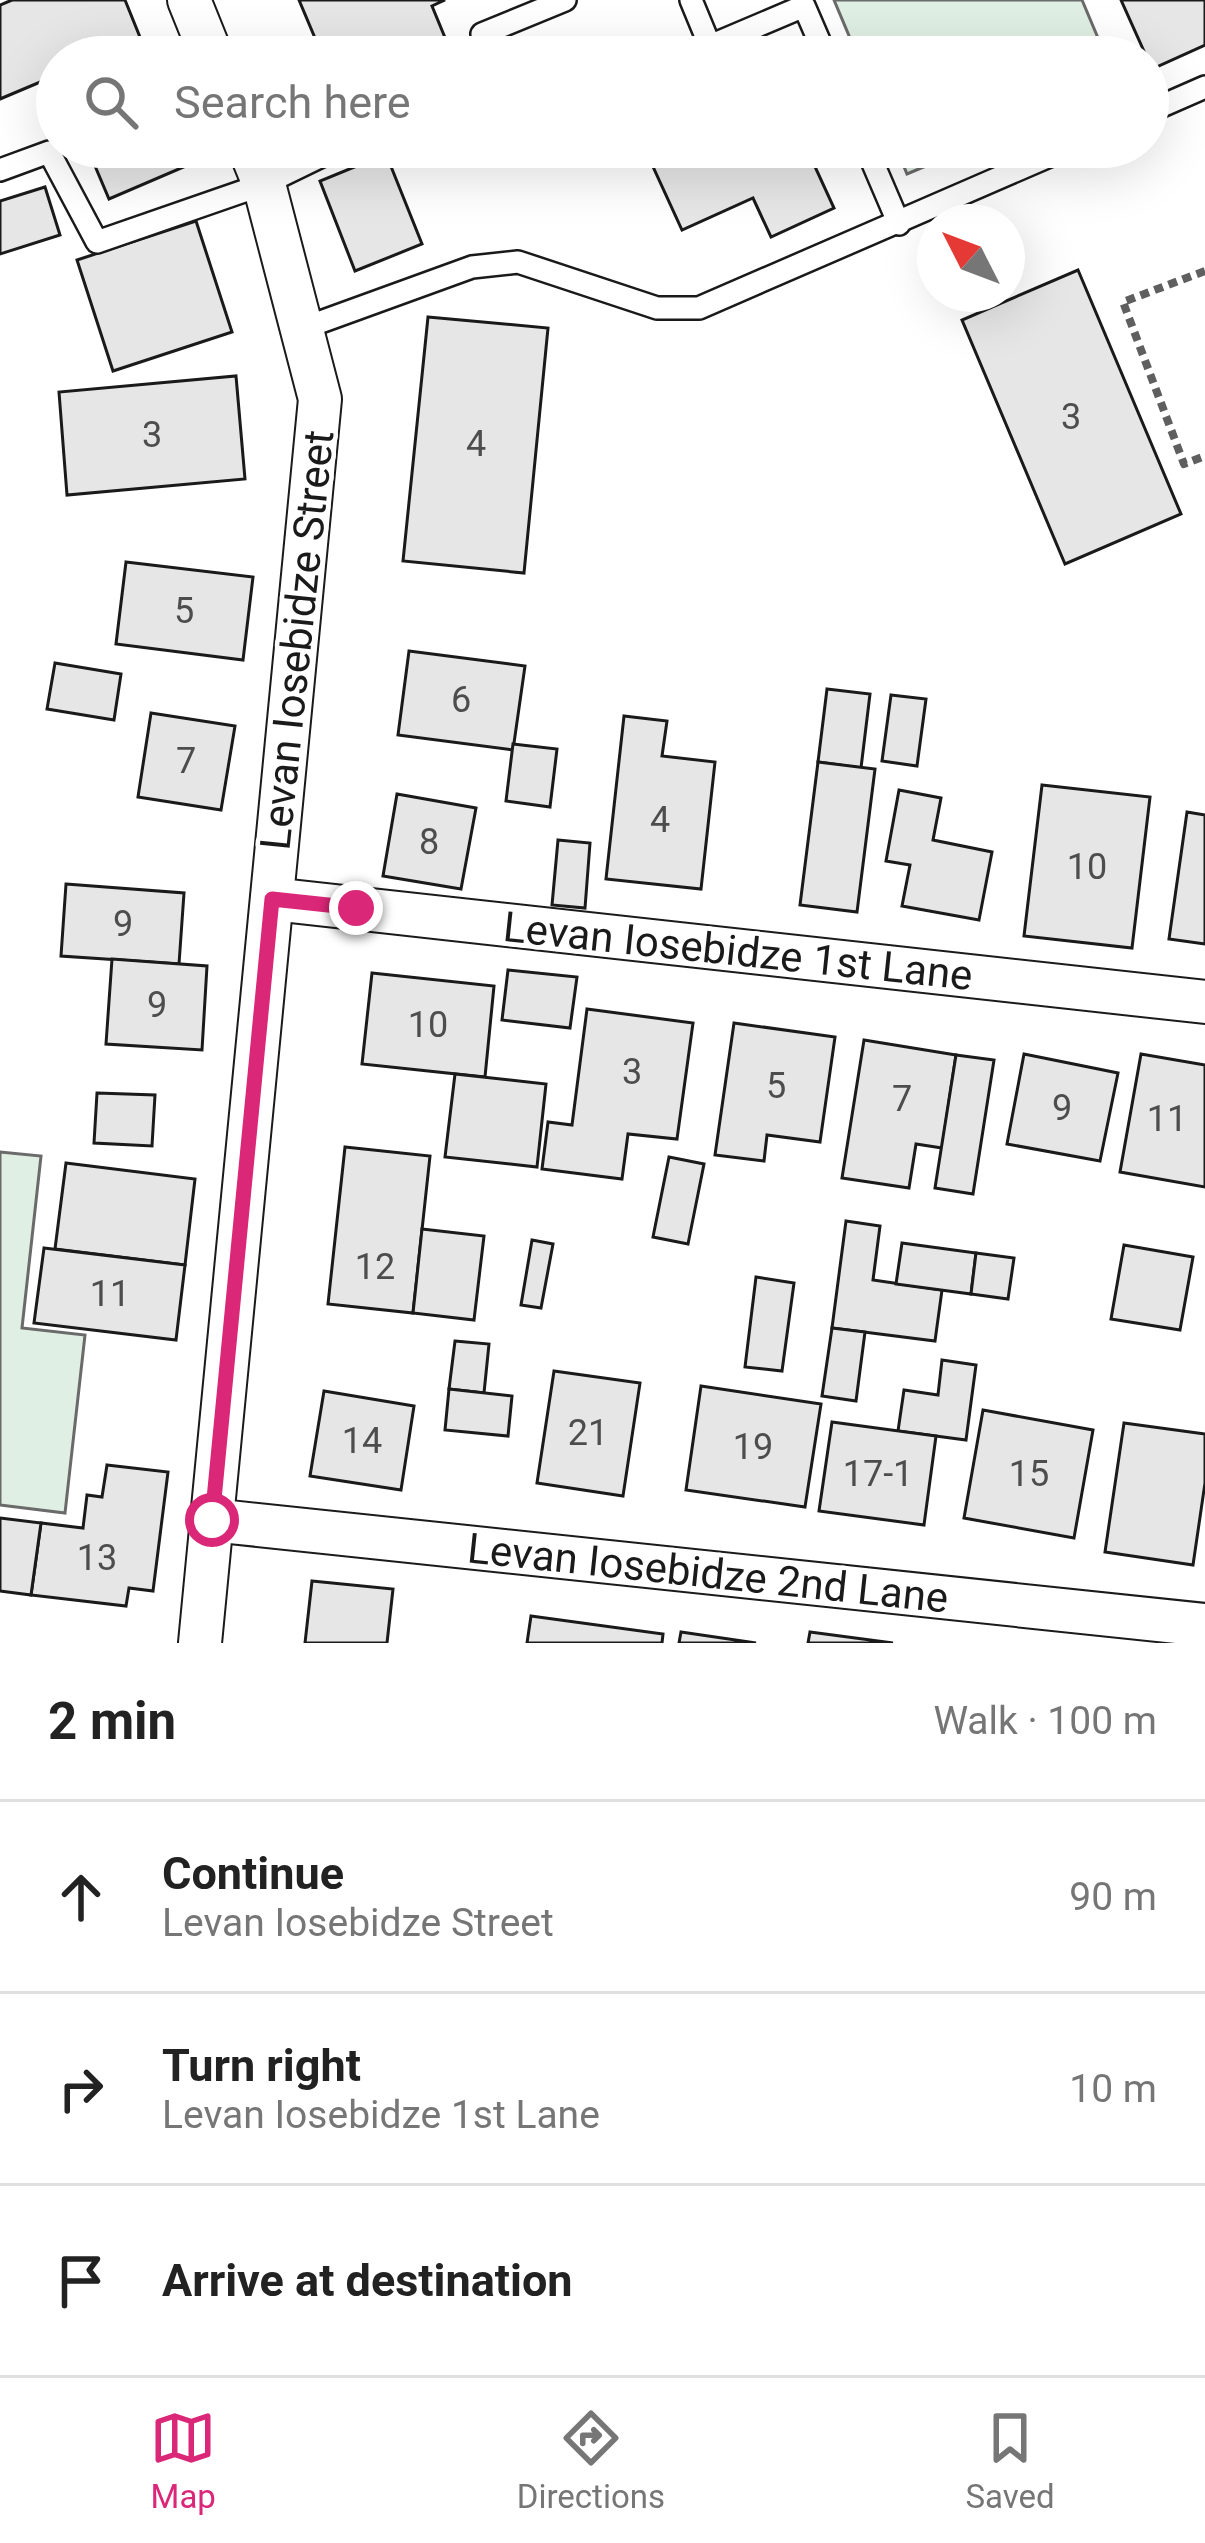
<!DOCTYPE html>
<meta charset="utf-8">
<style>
:root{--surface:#fff;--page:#f6f6f6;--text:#222;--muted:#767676;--line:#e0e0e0;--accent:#db2777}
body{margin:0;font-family:Roboto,sans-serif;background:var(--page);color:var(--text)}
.compass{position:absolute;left:917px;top:204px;width:108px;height:108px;border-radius:50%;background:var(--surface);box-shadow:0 12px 48px #0002;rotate:312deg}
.stop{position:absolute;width:36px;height:36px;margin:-27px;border:9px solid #db2777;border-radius:50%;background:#fff}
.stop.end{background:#db2777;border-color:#fff;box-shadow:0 3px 12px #0008}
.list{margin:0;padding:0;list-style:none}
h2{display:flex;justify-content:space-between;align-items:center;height:156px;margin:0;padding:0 48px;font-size:51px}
h2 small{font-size:39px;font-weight:400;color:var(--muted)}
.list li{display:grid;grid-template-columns:78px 1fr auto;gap:36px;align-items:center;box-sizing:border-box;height:192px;padding:0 48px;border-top:3px solid var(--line)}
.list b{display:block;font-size:45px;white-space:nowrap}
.list p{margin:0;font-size:39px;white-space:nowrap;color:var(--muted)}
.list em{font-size:39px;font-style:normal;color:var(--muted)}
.icon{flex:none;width:66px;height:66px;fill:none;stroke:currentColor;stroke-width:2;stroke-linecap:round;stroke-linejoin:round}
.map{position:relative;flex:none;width:1205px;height:1643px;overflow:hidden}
.search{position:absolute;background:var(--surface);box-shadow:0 12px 48px #0002;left:36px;right:36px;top:36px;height:132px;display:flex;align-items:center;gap:30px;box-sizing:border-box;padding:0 42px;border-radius:66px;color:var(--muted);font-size:45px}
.sheet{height:732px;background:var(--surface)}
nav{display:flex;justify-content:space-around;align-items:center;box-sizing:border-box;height:168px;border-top:3px solid var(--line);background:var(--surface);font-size:33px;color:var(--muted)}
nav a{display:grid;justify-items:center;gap:6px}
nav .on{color:var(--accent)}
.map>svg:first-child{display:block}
.green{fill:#e0efe3;stroke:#6a6a6a;stroke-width:3}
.building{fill:#e6e6e6;stroke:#1a1a1a;stroke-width:3}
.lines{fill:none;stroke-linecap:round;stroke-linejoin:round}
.service-casing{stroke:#1a1a1a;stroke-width:26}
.minor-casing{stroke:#1a1a1a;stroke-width:46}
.path{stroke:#5f5f5f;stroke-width:8;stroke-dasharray:9 6;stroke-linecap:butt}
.service{stroke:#fff;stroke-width:21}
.minor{stroke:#fff;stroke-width:42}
.route{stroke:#db2777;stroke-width:15}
.labels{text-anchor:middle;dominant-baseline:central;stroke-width:9;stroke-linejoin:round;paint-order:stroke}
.number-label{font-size:36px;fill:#4d4d4d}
.street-label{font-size:42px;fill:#1a1a1a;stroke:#fff}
</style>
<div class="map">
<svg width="1205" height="1643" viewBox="0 0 1205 1643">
<rect width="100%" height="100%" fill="#fff"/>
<g class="green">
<path d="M 834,0 L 1082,0 L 1106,57 L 858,57 Z"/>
<path d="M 896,147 L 971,147 L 907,174 Z"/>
<path d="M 0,1152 L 41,1156 L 22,1328 L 85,1335 L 65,1513 L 0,1505 Z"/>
</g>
<g class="building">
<path d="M 12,0 L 125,0 L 148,57 L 57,57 L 57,75 L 0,99 L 0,5 Z"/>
<path d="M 299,0 L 445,0 L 432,6 L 453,57 L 323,57 Z"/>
<path d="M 1121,0 L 1205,0 L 1205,45 L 1152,69 Z"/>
<path d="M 609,43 L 615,57 L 573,57 Z"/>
<path d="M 87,147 L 186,147 L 193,163 L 109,199 Z"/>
<path d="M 644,147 L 806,147 L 834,208 L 771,237 L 753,198 L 682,230 Z"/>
<path d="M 386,154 L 422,244 L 355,271 L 320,181 Z"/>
<path d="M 45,187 L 60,235 L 0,254 L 0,201 Z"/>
<path d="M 196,221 L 232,332 L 113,371 L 77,260 Z"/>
<path d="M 1078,270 L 1181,514 L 1065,564 L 962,320 Z"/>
<path d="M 428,317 L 548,328 L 524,573 L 403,561 Z"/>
<path d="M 236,376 L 245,479 L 67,495 L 59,392 Z"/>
<path d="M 126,562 L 253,577 L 243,660 L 116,644 Z"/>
<path d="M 409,651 L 525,666 L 513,750 L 398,735 Z"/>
<path d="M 55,663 L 121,674 L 114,720 L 47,709 Z"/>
<path d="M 827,689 L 870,694 L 861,768 L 818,762 Z"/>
<path d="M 891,695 L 926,699 L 917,766 L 882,761 Z"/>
<path d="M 151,713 L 235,726 L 221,810 L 138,797 Z"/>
<path d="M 624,716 L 667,721 L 662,756 L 715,762 L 701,889 L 606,879 Z"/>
<path d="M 513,744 L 557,749 L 550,807 L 506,801 Z"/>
<path d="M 818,762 L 875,769 L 857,912 L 800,905 Z"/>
<path d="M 1042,785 L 1150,797 L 1132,948 L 1024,936 Z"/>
<path d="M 899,790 L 941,798 L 933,840 L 992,852 L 979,920 L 902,906 L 910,865 L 886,861 Z"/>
<path d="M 397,794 L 476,808 L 461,889 L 383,876 Z"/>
<path d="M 1187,812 L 1205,815 L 1205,944 L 1169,939 Z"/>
<path d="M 558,840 L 590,843 L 585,908 L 552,905 Z"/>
<path d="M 66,884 L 184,893 L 179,964 L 61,956 Z"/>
<path d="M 112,959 L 207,966 L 202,1050 L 106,1044 Z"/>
<path d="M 508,970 L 577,977 L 570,1028 L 502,1020 Z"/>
<path d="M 372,973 L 494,986 L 485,1077 L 362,1064 Z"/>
<path d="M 587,1009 L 693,1023 L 677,1139 L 628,1134 L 622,1179 L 542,1169 L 548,1122 L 572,1125 Z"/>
<path d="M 734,1023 L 835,1037 L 820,1142 L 767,1135 L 764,1161 L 715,1155 Z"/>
<path d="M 864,1040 L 956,1055 L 942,1148 L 916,1144 L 909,1188 L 842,1178 Z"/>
<path d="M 1024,1054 L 1118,1073 L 1100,1161 L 1007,1144 Z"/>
<path d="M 1141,1054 L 1205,1065 L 1205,1187 L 1120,1172 Z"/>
<path d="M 956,1055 L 994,1060 L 973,1194 L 935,1188 Z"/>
<path d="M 455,1074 L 546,1084 L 537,1167 L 445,1157 Z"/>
<path d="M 97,1093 L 155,1095 L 152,1146 L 94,1143 Z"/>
<path d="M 345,1147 L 430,1156 L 413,1313 L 328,1304 Z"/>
<path d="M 669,1157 L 704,1164 L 688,1244 L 653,1237 Z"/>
<path d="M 66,1163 L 195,1179 L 185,1265 L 55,1249 Z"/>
<path d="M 846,1221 L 880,1226 L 873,1280 L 942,1290 L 935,1341 L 832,1328 Z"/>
<path d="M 422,1229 L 484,1236 L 474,1320 L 413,1313 Z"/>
<path d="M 532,1240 L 553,1244 L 541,1308 L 521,1305 Z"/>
<path d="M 902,1243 L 976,1253 L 971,1294 L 896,1284 Z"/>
<path d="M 1124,1245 L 1193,1257 L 1180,1330 L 1111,1319 Z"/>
<path d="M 44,1248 L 185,1265 L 176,1340 L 34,1323 Z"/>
<path d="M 976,1253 L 1014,1258 L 1008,1299 L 971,1294 Z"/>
<path d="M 756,1277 L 794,1283 L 782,1371 L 745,1367 Z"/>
<path d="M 832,1328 L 865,1332 L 856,1401 L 822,1396 Z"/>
<path d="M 455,1341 L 489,1344 L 484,1393 L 449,1389 Z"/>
<path d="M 942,1360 L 976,1365 L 966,1440 L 898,1431 L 904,1390 L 938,1395 Z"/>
<path d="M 554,1371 L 640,1383 L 623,1496 L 537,1483 Z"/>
<path d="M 701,1386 L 821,1404 L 805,1507 L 686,1490 Z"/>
<path d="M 449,1389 L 512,1396 L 508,1436 L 445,1430 Z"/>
<path d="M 324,1391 L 414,1406 L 401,1490 L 310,1476 Z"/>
<path d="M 983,1410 L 1093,1430 L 1074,1538 L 964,1518 Z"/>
<path d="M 832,1422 L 936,1436 L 924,1525 L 819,1511 Z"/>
<path d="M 1124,1423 L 1205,1434 L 1205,1483 L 1193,1565 L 1105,1552 Z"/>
<path d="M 107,1465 L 168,1472 L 153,1591 L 129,1588 L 126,1606 L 31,1595 L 41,1523 L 83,1528 L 87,1495 L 102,1497 Z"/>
<path d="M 0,1518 L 41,1523 L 31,1595 L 0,1591 Z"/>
<path d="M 312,1581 L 393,1589 L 387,1643 L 305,1643 Z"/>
<path d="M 531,1616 L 663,1634 L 662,1643 L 527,1643 Z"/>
<path d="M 681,1632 L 756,1643 L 679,1643 Z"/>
<path d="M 810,1632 L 893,1643 L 808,1643 Z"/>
</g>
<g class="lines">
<defs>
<g id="service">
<path d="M 691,0 L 710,46 L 804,6 L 826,57"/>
<path d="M 491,57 L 482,34 L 565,0"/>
<path d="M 1148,112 L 1205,87"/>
<path d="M 866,147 L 899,224"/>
<path d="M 0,170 L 49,152 L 97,242 L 264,184 L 340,147"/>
<path d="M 304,328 L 472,267 L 518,262 L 657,308 L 699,308 L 1070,147"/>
</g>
<g id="minor">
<path d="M 189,0 L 212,57"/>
<path d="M 272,899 L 1205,1002"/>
<path d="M 211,1520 L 1205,1625"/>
<path d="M 200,1643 L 320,399 L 264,184 L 249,147"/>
</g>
</defs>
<use href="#service" class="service-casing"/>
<use href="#minor" class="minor-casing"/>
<path class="path" d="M 1205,271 L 1123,302 L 1184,464 L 1205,456"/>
<use href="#service" class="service"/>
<use href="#minor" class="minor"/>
</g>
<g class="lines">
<path class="route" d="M 212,1520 L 272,899 L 356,908"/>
</g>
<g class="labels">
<g class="number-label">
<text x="1071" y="417">3</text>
<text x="152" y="435">3</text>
<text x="476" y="444">4</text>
<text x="184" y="611">5</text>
<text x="461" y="700">6</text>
<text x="186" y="761">7</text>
<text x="660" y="820">4</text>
<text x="429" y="842">8</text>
<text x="1087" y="867">10</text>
<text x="123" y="924">9</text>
<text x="157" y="1005">9</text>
<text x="428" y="1025">10</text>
<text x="632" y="1072">3</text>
<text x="776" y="1086">5</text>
<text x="902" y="1099">7</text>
<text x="1062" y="1108">9</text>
<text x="1167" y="1119">11</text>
<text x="375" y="1267">12</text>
<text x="110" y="1294">11</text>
<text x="588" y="1433">21</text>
<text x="362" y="1441">14</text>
<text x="753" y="1447">19</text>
<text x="878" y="1474">17-1</text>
<text x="1029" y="1474">15</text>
<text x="97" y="1558">13</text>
</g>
<g class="street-label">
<text transform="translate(297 640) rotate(-84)">Levan Iosebidze Street</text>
<text transform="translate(738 951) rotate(6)">Levan Iosebidze 1st Lane</text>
<text transform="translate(708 1573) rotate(6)">Levan Iosebidze 2nd Lane</text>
</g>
</g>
</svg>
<svg class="compass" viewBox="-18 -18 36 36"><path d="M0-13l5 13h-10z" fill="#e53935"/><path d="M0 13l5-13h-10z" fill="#767676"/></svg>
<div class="stop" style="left:212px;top:1520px"></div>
<div class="stop end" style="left:356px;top:908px"></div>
<div class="search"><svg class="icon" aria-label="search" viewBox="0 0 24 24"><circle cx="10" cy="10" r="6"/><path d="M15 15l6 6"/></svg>Search here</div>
</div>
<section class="sheet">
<h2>2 min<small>Walk · 100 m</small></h2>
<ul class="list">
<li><svg class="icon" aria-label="ahead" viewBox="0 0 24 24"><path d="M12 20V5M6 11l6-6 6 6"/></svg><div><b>Continue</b><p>Levan Iosebidze Street</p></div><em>90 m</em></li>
<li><svg class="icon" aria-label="right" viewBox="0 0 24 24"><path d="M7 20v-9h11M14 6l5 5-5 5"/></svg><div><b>Turn right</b><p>Levan Iosebidze 1st Lane</p></div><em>10 m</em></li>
<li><svg class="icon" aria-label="arrive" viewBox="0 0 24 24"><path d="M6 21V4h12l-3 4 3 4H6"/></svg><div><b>Arrive at destination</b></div></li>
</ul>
</section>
<nav>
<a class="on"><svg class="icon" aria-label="map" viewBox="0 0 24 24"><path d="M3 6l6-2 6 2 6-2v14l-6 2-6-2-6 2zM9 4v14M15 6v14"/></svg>Map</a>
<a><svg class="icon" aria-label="directions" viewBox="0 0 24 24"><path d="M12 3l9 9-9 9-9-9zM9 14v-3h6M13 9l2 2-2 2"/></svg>Directions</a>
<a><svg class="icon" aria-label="saved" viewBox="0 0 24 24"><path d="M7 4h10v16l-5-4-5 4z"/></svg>Saved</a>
</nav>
